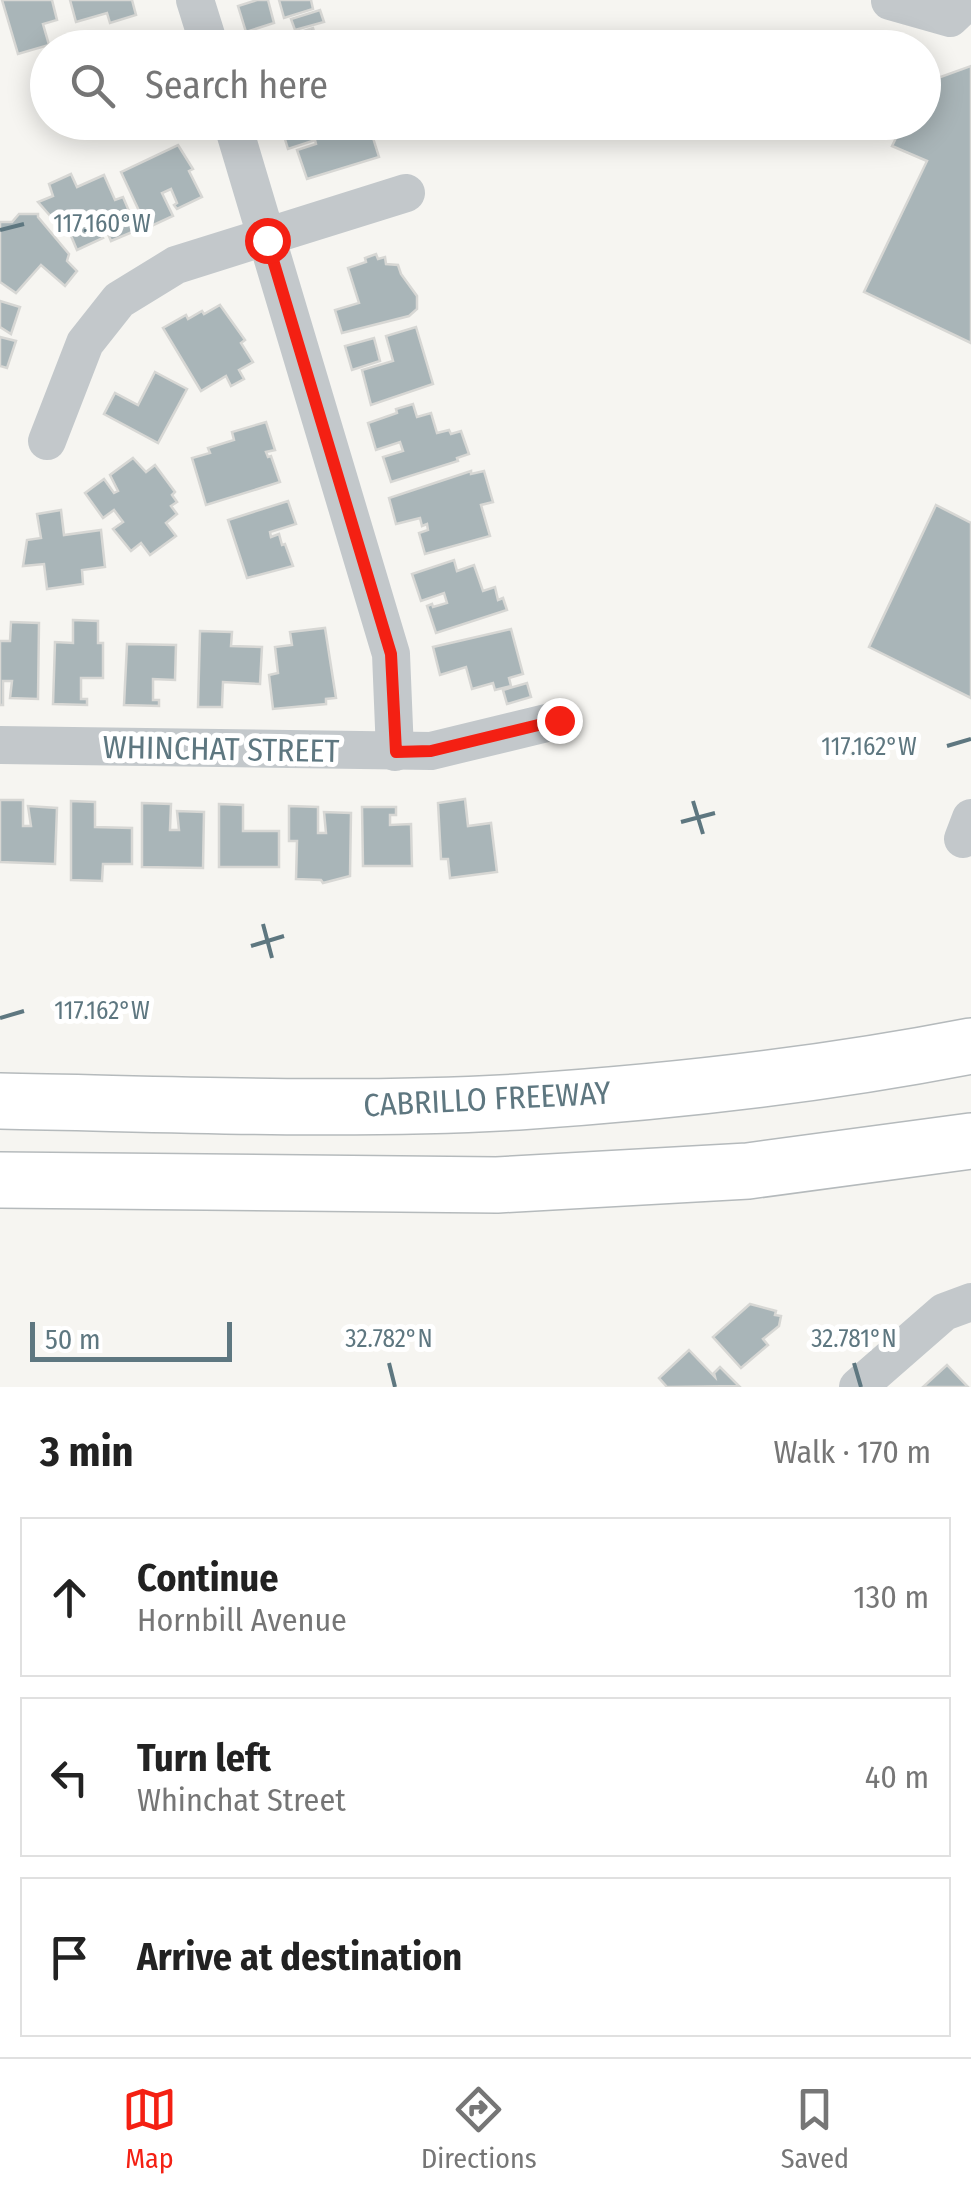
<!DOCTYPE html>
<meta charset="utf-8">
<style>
:root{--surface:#fff;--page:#f6f6f6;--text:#222;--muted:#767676;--line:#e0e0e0;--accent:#f42013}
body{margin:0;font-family:"Fira Sans Condensed",sans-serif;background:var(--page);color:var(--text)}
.scale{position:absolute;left:30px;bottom:25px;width:202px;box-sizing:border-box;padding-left:10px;border:5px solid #5e7780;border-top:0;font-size:28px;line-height:35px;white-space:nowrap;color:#5e7780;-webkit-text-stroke:8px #fff;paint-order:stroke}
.stop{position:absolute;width:30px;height:30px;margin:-22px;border:8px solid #f42013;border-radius:50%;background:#fff}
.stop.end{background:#f42013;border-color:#fff;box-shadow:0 2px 10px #0008}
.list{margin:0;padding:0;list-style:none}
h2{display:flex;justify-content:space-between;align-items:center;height:130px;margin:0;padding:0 40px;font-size:42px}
h2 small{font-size:32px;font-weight:400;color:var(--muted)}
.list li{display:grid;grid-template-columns:65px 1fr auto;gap:30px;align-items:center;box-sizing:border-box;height:160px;margin:0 20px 20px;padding:0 20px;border:2px solid var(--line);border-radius:0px}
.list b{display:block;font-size:38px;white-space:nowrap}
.list p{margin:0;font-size:32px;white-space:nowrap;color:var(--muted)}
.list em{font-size:32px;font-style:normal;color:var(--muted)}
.icon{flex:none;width:55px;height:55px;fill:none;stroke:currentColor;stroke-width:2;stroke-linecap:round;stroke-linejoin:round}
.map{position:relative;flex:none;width:971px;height:1387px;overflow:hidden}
.search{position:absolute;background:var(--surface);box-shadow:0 5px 25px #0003;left:30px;right:30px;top:30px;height:110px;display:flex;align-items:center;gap:25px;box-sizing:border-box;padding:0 35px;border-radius:55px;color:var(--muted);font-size:38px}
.sheet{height:670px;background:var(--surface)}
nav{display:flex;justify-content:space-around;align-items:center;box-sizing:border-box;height:140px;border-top:2px solid var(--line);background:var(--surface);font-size:28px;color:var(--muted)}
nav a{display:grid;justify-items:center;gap:5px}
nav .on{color:var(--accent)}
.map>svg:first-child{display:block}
.building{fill:#a9b5b8;stroke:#d7d7d4;stroke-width:2.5}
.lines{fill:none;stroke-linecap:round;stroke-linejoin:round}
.highway-casing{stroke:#b5babc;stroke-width:58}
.minor{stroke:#c3c8cb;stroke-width:38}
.highway{stroke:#fff;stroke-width:55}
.route{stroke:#f42013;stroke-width:12}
.ticks{fill:none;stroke:#5e7780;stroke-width:4}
.labels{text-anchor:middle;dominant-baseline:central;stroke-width:10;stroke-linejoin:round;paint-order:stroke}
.street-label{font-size:32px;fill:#5e7780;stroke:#fff}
.ticks-label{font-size:25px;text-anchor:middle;fill:#5e7780;stroke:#fff;stroke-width:10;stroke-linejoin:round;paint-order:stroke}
</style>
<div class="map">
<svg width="971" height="1387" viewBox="0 0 971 1387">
<rect width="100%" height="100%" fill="#f6f5f1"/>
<g class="building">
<path d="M 2,0 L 52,0 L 57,20 L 43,24 L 49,45 L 18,54 Z"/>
<path d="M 70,0 L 132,0 L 136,15 L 110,23 L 107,13 L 76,22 Z"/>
<path d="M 257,0 L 268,0 L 274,23 L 246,32 L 238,6 Z"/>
<path d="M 279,0 L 311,0 L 313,9 L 284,18 Z"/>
<path d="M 320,10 L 324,22 L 295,30 L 291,19 Z"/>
<path d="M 313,28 L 319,48 L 280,48 L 278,39 Z"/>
<path d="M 971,66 L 971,343 L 864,292 L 927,161 L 892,146 L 904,122 L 924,122 L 924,83 Z"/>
<path d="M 368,122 L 379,157 L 307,179 L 297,150 L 316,144 L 315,140 L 288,149 L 280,123 Z"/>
<path d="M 178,145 L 193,169 L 189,171 L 202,197 L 177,209 L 174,205 L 177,203 L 171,189 L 162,193 L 173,216 L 147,228 L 121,172 Z"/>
<path d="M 71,174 L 77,187 L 104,175 L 115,200 L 123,197 L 137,230 L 111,241 L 101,217 L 92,221 L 103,238 L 77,250 L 66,224 L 60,227 L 38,202 L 53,196 L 49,184 Z"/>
<path d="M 19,214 L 38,214 L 38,217 L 69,254 L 67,261 L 77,271 L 65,286 L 41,265 L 16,293 L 0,282 L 0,222 L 12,222 Z"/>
<path d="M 376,254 L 378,259 L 385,257 L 386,264 L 398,265 L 401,274 L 417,296 L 417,309 L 409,316 L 342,333 L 335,310 L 359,303 L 348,268 L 366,262 L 365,258 Z"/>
<path d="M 0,301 L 20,307 L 11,334 L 0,327 Z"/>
<path d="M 220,305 L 245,340 L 241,343 L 253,362 L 239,370 L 244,379 L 231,386 L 226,376 L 201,391 L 163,328 L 186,315 L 188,319 L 202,311 L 204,314 Z"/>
<path d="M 416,327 L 433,384 L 371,405 L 362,370 L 393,361 L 386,336 Z"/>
<path d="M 0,337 L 16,341 L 7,368 L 0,366 Z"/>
<path d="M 374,338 L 380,361 L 352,370 L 345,346 Z"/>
<path d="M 155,372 L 187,389 L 158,443 L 104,414 L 115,393 L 138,405 Z"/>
<path d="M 413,404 L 417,417 L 431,413 L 437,433 L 449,430 L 451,434 L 461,431 L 469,454 L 457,458 L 458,461 L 391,482 L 383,457 L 403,451 L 400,442 L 376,450 L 368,423 L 397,413 L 396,409 Z"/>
<path d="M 266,422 L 275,450 L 266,452 L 268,457 L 271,456 L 280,482 L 206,505 L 192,458 L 210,453 L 208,448 L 234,440 L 232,432 Z"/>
<path d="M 133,458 L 146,472 L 155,465 L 175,492 L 172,495 L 177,502 L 171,506 L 177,514 L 166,523 L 176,536 L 150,555 L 141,543 L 131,551 L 113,529 L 123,522 L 114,510 L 103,518 L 85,493 L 104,479 L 114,493 L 118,491 L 110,475 Z"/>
<path d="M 471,471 L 471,474 L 484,471 L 493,502 L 481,505 L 490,536 L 425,554 L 419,533 L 428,530 L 427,524 L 422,526 L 420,518 L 396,524 L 389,498 Z"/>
<path d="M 288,501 L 296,524 L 270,532 L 271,537 L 279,534 L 282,545 L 285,544 L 293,566 L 247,578 L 228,520 Z"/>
<path d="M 936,505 L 971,523 L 971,698 L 869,647 Z"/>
<path d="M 61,510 L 64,535 L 101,530 L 105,567 L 82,570 L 83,584 L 47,589 L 44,564 L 23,566 L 27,540 L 41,538 L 37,514 Z"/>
<path d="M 454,560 L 457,571 L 474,565 L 483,591 L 495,587 L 498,600 L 503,598 L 507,610 L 436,633 L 427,606 L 432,604 L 433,607 L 447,603 L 444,593 L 421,601 L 412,574 Z"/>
<path d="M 73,620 L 98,621 L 98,643 L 103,643 L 103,678 L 81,678 L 81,699 L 87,699 L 87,705 L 53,704 L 55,642 L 73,643 Z"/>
<path d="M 11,622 L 39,623 L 38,699 L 10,698 L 12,681 L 3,681 L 3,705 L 0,705 L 0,641 L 10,641 Z"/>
<path d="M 325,628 L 336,698 L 326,699 L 326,704 L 273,709 L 269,675 L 278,673 L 275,647 L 292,645 L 290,632 Z"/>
<path d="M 511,629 L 523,674 L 509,678 L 511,686 L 495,690 L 493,683 L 472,689 L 466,667 L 440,675 L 433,647 Z"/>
<path d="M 200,631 L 232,632 L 231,646 L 262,647 L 260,684 L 223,682 L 222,707 L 198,707 Z"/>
<path d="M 127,644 L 176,645 L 175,680 L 153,679 L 153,700 L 159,700 L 159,706 L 124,705 Z"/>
<path d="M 527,683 L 531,697 L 507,704 L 503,690 Z"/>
<path d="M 465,799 L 468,826 L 491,823 L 497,872 L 450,878 L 448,859 L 441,859 L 438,803 Z"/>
<path d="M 0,800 L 23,800 L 23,826 L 31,826 L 28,806 L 57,808 L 55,864 L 0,862 Z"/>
<path d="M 71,801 L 95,802 L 95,827 L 132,828 L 132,864 L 103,864 L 102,881 L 71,880 Z"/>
<path d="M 142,803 L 171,804 L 170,830 L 179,830 L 177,811 L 204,812 L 203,868 L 142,867 Z"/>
<path d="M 219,804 L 243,805 L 243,831 L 279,831 L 279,867 L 219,867 Z"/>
<path d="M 289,806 L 318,807 L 318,833 L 326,833 L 324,812 L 351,813 L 350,876 L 323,883 L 321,880 L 296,879 L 297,841 L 289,841 Z"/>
<path d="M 362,807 L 396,807 L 396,815 L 390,815 L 390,825 L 411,824 L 412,866 L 363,866 Z"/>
<path d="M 750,1304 L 776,1311 L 775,1315 L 781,1316 L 779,1326 L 763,1339 L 768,1345 L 741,1368 L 713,1337 Z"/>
<path d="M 689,1350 L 715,1377 L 714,1373 L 720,1367 L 739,1386 L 667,1387 L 659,1378 Z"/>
<path d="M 947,1365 L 968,1387 L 923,1387 Z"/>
</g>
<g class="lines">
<defs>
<g id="highway">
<path d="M 0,1101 C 172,1104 346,1112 518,1102 C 670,1092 822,1075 971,1046"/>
<path d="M 0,1180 L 497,1185 L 748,1171 L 971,1141"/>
</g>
</defs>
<use href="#highway" class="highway-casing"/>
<g class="minor">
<path d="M 195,0 L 210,48"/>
<path d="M 890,1 L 950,18 L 969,0"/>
<path d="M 232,122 L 391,654 L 395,752"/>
<path d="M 47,441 L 85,343 L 119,300 L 176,265 L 406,193"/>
<path d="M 0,745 L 431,751 L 559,720"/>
<path d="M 963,839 L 971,818"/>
<path d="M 858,1387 L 944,1312 L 971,1302"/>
</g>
<use href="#highway" class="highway"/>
</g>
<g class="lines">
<path class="route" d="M 267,240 L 391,654 L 396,752 L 431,751 L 559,720"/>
</g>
<path class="ticks" d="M 0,230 L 24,224M 947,746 L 971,739M 693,801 L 703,834M 681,822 L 715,813M 263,924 L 272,958M 251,946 L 284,936M 0,1018 L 24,1011M 389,1363 L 395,1387M 854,1363 L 861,1387"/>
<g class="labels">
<g class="street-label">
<text transform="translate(221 749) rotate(1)">WHINCHAT STREET</text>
<text transform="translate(487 1099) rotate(-3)">CABRILLO FREEWAY</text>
</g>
</g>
<g class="ticks-label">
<text x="102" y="232">117.160°W</text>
<text x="869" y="755">117.162°W</text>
<text x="102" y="1019">117.162°W</text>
<text x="389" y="1347">32.782°N</text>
<text x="854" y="1347">32.781°N</text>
</g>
</svg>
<div class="scale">50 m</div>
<div class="stop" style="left:267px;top:240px"></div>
<div class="stop end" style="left:559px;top:720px"></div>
<div class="search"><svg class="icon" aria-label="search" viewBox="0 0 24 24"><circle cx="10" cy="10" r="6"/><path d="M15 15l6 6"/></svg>Search here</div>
</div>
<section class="sheet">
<h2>3 min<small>Walk · 170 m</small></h2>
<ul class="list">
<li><svg class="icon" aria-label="ahead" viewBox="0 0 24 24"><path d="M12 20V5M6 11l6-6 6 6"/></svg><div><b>Continue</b><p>Hornbill Avenue</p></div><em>130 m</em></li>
<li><svg class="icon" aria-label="left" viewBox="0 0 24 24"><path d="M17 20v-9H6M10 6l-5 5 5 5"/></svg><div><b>Turn left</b><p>Whinchat Street</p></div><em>40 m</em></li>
<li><svg class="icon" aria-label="arrive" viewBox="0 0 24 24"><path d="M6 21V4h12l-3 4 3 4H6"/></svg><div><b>Arrive at destination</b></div></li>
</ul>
</section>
<nav>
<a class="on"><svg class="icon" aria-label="map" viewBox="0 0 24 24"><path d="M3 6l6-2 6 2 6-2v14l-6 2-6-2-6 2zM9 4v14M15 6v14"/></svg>Map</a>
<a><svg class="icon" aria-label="directions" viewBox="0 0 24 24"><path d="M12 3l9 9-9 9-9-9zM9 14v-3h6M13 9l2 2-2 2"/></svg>Directions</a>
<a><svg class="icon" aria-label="saved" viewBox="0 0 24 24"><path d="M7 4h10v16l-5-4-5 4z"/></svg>Saved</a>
</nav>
